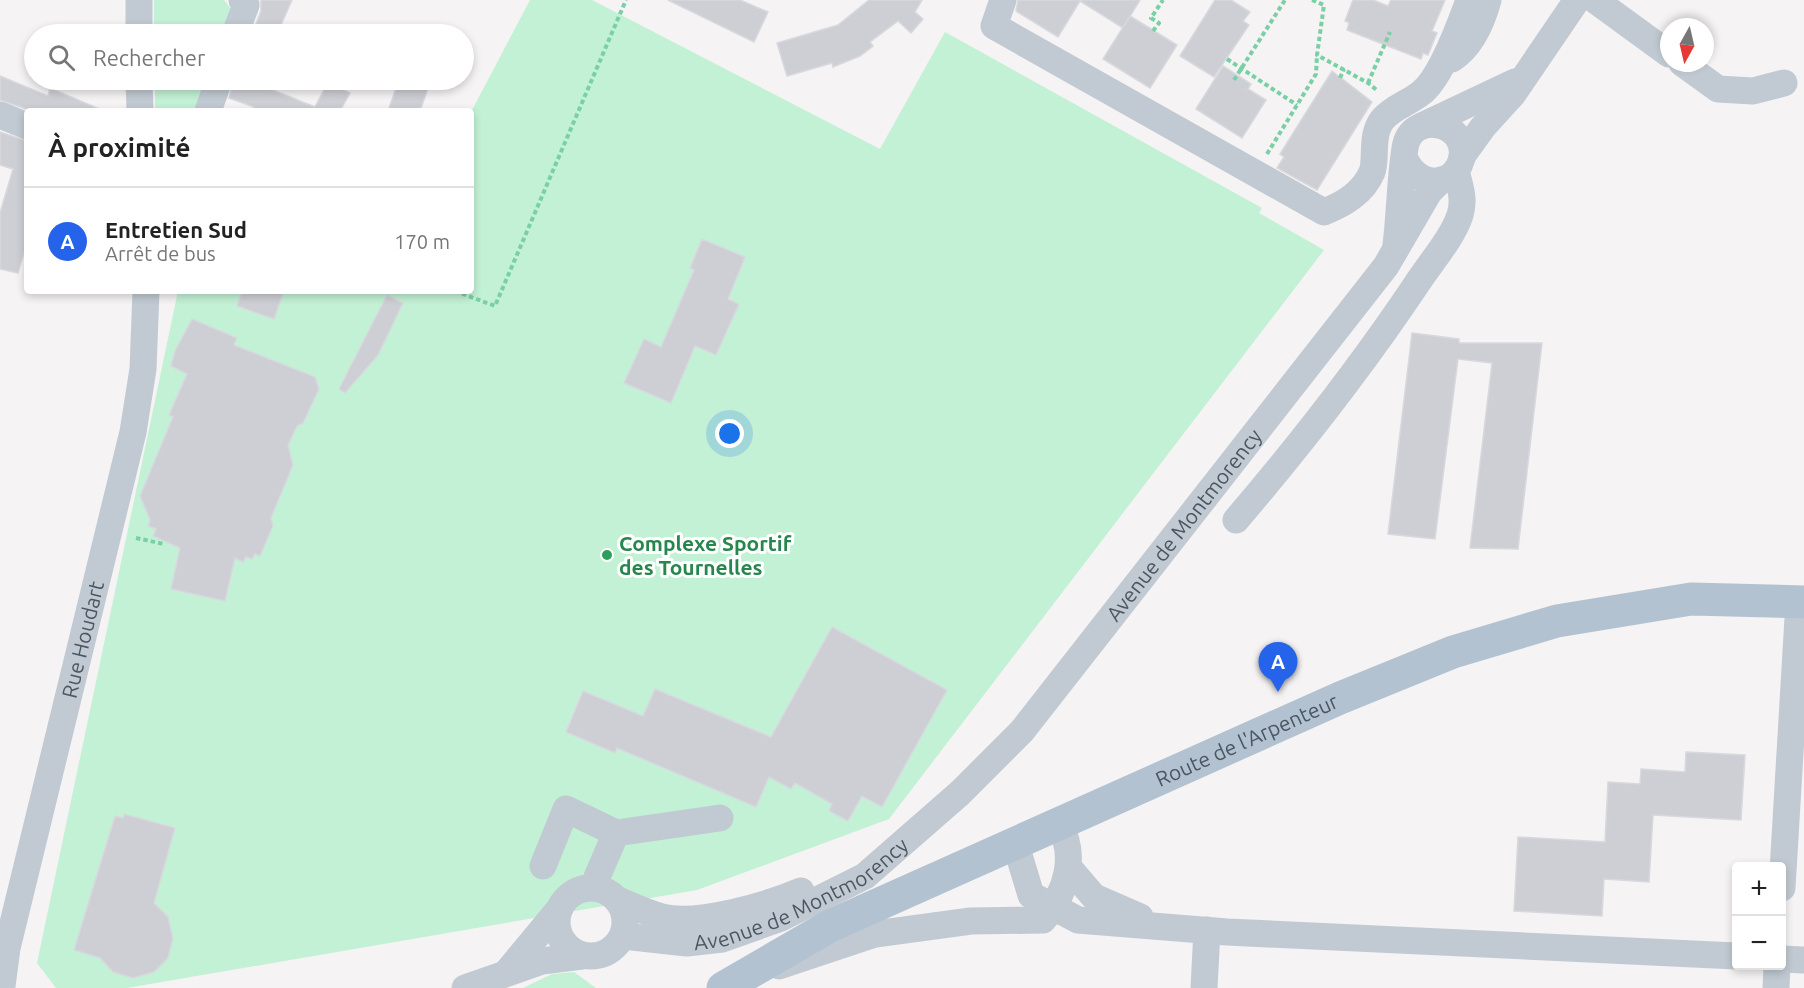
<!DOCTYPE html>
<html lang="fr">
<meta charset="utf-8">
<style>
:root{--surface:#fff;--page:#f6f6f6;--text:#222;--muted:#767676;--line:#e0e0e0;--accent:#2563eb}
body{margin:0;font-family:Ubuntu,sans-serif;background:var(--page);color:var(--text)}
.controls{position:absolute;right:18px;bottom:18px;display:grid;overflow:hidden;border-radius:6px;box-shadow:0 3px 9px #0003}
.controls button{width:54px;height:54px;display:grid;place-items:center;padding:0;border:0;border-bottom:2px solid var(--line);background:var(--surface);color:var(--text);font:30px sans-serif}
.compass{position:absolute;left:1660px;top:18px;width:54px;height:54px;border-radius:50%;background:var(--surface);box-shadow:0 3px 9px #0003;rotate:188deg}
.you{position:absolute;left:730px;top:434px;width:21px;height:21px;margin:-15px;border:4px solid #fff;border-radius:50%;background:#1a73e8;box-shadow:0 0 0 9px #1a73e833}
.badge{display:grid;place-items:center;width:39px;height:39px;border-radius:50%;background:var(--accent);color:#fff;font-size:20px;font-weight:700}
.pin{position:absolute;translate:-50% -50px;filter:drop-shadow(0 2px 3px #0008)}
.pin::after{content:'';position:absolute;top:32px;width:21px;height:18px;background:inherit;clip-path:polygon(0 0,100% 0,50% 100%)}
.list{margin:0;padding:0;list-style:none}
h2{display:flex;justify-content:space-between;align-items:center;height:78px;margin:0;padding:0 24px;font-size:26px}
h2 small{font-size:20px;font-weight:400;color:var(--muted)}
.list li{display:grid;grid-template-columns:39px 1fr auto;gap:18px;align-items:center;box-sizing:border-box;height:108px;padding:0 24px;border-top:2px solid var(--line)}
.list b{display:block;font-size:22px;white-space:nowrap}
.list p{margin:0;font-size:20px;white-space:nowrap;color:var(--muted)}
.list em{font-size:20px;font-style:normal;color:var(--muted)}
.icon{flex:none;width:33px;height:33px;fill:none;stroke:currentColor;stroke-width:2;stroke-linecap:round;stroke-linejoin:round}
.map{position:relative;flex:none;width:1804px;height:988px;overflow:hidden}
.search{position:absolute;background:var(--surface);box-shadow:0 3px 9px #0003;left:24px;top:24px;width:450px;height:66px;display:flex;align-items:center;gap:15px;box-sizing:border-box;padding:0 21px;border-radius:33px;color:var(--muted);font-size:22px}
.panel{position:absolute;background:var(--surface);box-shadow:0 3px 9px #0003;left:24px;top:108px;width:450px;height:186px;border-radius:6px}
.map>svg:first-child{display:block}
.green{fill:#c3f1d5}
.building{fill:#cdcfd5;stroke:#d7d9de;stroke-width:1.5}
.lines{fill:none;stroke-linecap:round;stroke-linejoin:round}
.path{stroke:#7ad0a6;stroke-width:4;stroke-dasharray:4.5 3;stroke-linecap:butt}
.minor{stroke:#c1cad2;stroke-width:27}
.major{stroke:#b3c2d1;stroke-width:33}
.leisure-dot{fill:#2e9e5b;stroke:#fff;stroke-width:2}
.labels{text-anchor:middle;dominant-baseline:central;stroke-width:6;stroke-linejoin:round;paint-order:stroke}
.street-label{font-size:21px;fill:#4a5661;stroke:#fff}
.leisure-label{font-size:21px;font-weight:bold;fill:#27864d;stroke:#fff;text-anchor:start}
</style>
<div class="map">
<svg width="1804" height="988" viewBox="0 0 1804 988">
<rect width="100%" height="100%" fill="#f5f3f3"/>
<g class="green">
<path d="M 154,0 L 224,0 L 235,14 L 228,34 L 154,34 Z"/>
<path d="M 530,0 L 592,0 L 880,149 L 945,32 L 1262,208 L 1259,213 L 1324,250 L 889,819 L 697,890 L 127,988 L 56,988 L 37,963 L 178,291 L 471,291 L 471,112 Z"/>
<path d="M 155,80 L 212,80 L 202,111 L 155,111 Z"/>
<path d="M 574,972 L 596,988 L 523,988 L 552,974 Z"/>
</g>
<g class="building">
<path d="M 261,0 L 292,0 L 277,34 L 252,34 L 261,11 Z"/>
<path d="M 668,0 L 740,0 L 768,12 L 754,42 Z"/>
<path d="M 869,0 L 922,0 L 915,12 L 923,19 L 911,33 L 898,21 L 870,42 L 873,46 L 860,56 L 833,67 L 832,63 L 787,76 L 777,43 L 838,25 Z"/>
<path d="M 1018,0 L 1140,0 L 1123,28 L 1080,1 L 1058,37 L 1016,11 Z"/>
<path d="M 1215,0 L 1231,0 L 1250,12 L 1243,21 L 1249,25 L 1214,77 L 1180,56 Z"/>
<path d="M 1353,0 L 1373,0 L 1388,6 L 1391,0 L 1445,0 L 1432,31 L 1437,33 L 1428,55 L 1423,53 L 1421,59 L 1347,30 L 1349,23 L 1345,21 Z"/>
<path d="M 1130,16 L 1177,45 L 1150,88 L 1103,59 Z"/>
<path d="M 1223,66 L 1251,84 L 1248,89 L 1266,100 L 1242,138 L 1196,109 Z"/>
<path d="M 1332,71 L 1372,102 L 1317,190 L 1277,168 L 1284,157 L 1280,154 Z"/>
<path d="M 0,76 L 48,96 L 50,88 L 104,111 L 32,111 L 0,100 Z"/>
<path d="M 234,80 L 271,80 L 268,88 L 315,107 L 328,82 L 350,93 L 340,111 L 252,111 L 254,107 L 229,98 Z"/>
<path d="M 399,80 L 428,88 L 420,111 L 388,111 Z"/>
<path d="M 0,132 L 27,141 L 27,242 L 18,273 L 0,269 L 0,213 L 13,169 L 0,165 Z"/>
<path d="M 702,239 L 745,257 L 728,299 L 739,304 L 716,355 L 695,346 L 671,403 L 624,383 L 644,339 L 661,347 L 694,270 L 690,268 Z"/>
<path d="M 242,291 L 284,291 L 274,319 L 237,306 Z"/>
<path d="M 387,295 L 403,303 L 378,355 L 345,393 L 339,389 Z"/>
<path d="M 192,319 L 237,338 L 234,345 L 315,377 L 319,389 L 303,423 L 297,426 L 288,445 L 293,465 L 271,518 L 273,526 L 260,556 L 255,554 L 252,559 L 246,557 L 243,562 L 235,558 L 225,601 L 171,589 L 180,548 L 153,536 L 156,529 L 148,526 L 150,520 L 140,496 L 173,417 L 169,415 L 187,374 L 171,366 L 175,351 Z"/>
<path d="M 1412,333 L 1459,339 L 1459,343 L 1542,343 L 1518,549 L 1470,548 L 1492,363 L 1458,359 L 1435,539 L 1388,534 Z"/>
<path d="M 832,627 L 947,690 L 882,807 L 862,796 L 848,821 L 829,811 L 832,804 L 795,783 L 791,789 L 769,777 L 756,807 L 617,748 L 615,753 L 566,732 L 583,691 L 643,716 L 655,689 L 771,737 Z"/>
<path d="M 1686,752 L 1745,755 L 1741,820 L 1653,815 L 1649,882 L 1604,879 L 1602,916 L 1514,911 L 1518,837 L 1605,842 L 1608,782 L 1640,784 L 1641,769 L 1685,772 Z"/>
<path d="M 124,814 L 175,828 L 154,903 L 168,917 L 173,938 L 168,958 L 154,972 L 133,978 L 113,972 L 100,958 L 74,950 L 115,816 L 123,818 Z"/>
</g>
<g class="lines">
<g class="path">
<path d="M 1312,0 L 1324,5 L 1317,55 L 1368,83 L 1378,91"/>
<path d="M 1153,31 L 1159,23 L 1151,18 L 1163,0"/>
<path d="M 1227,59 L 1297,105"/>
<path d="M 1340,78 L 1344,69"/>
<path d="M 1234,80 L 1285,0"/>
<path d="M 1368,83 L 1390,32"/>
<path d="M 1267,154 L 1316,74 L 1317,55"/>
<path d="M 455,291 L 495,306 L 626,0"/>
<path d="M 136,538 L 164,544"/>
</g>
<g class="minor">
<path d="M 139,0 L 139,34"/>
<path d="M 1003,0 L 994,26 L 1324,212 C 1344,204 1363,193 1372,172 C 1377,160 1370,134 1383,119 C 1393,107 1409,103 1421,93 C 1441,78 1460,25 1469,0"/>
<path d="M 1595,0 L 1669,54"/>
<path d="M 235,34 L 246,5 L 242,0"/>
<path d="M 1452,59 C 1472,46 1482,22 1488,0"/>
<path d="M 1682,63 L 1718,89 L 1753,91 L 1784,83"/>
<path d="M 139,80 L 140,111"/>
<path d="M 208,111 L 219,80"/>
<path d="M 0,115 L 27,126"/>
<path d="M 1424,125 L 1515,82"/>
<path d="M 1462,156 L 1483,127 L 1513,94 L 1577,0"/>
<path d="M 1396,245 C 1400,212 1400,180 1405,148 C 1411,110 1468,121 1462,158 C 1460,165 1456,173 1449,177 C 1431,188 1412,176 1405,159"/>
<path d="M 1236,520 C 1300,445 1361,367 1416,285 C 1430,263 1452,239 1460,215 C 1465,199 1460,187 1456,171"/>
<path d="M 1015,842 L 1031,895 L 1078,920 L 1227,932 L 1736,956"/>
<path d="M 543,866 L 566,809 L 616,833"/>
<path d="M 1070,869 L 1094,897 L 1140,917"/>
<circle cx="591" cy="922" r="34"/>
<path d="M 598,888 L 597,877 L 616,833 L 720,818"/>
<path d="M 1782,888 L 1799,601"/>
<path d="M 618,900 C 632,906 647,913 662,917 C 697,926 768,905 801,891"/>
<path id="s1" d="M 623,936 L 687,943 L 722,939 L 781,918 L 865,876 L 960,793 L 1022,731 L 1386,266 L 1429,192 L 1441,180"/>
<path d="M 1782,959 L 1804,960"/>
<path d="M 779,966 L 875,934 L 971,921 L 1043,920 C 1067,892 1078,855 1058,822"/>
<path d="M 507,972 L 560,908"/>
<path id="s2" d="M 2,986 L 7,948 L 133,432 L 143,369 L 146,291"/>
<path d="M 465,988 L 542,961 L 582,956"/>
<path d="M 1204,988 L 1207,930"/>
<path d="M 1776,988 L 1777,966"/>
</g>
<path class="major" id="s3" d="M 723,988 L 830,926 L 1340,698 L 1453,652 L 1557,621 L 1691,599 L 1804,602"/>
</g>
<circle class="leisure-dot" cx="607" cy="555" r="6"/>
<g class="labels">
<g class="street-label">
<text stroke="none"><textPath href="#s1" startOffset="732">Avenue de Montmorency</textPath></text>
<text stroke="none"><textPath href="#s2" startOffset="356">Rue Houdart</textPath></text>
<text stroke="none"><textPath href="#s3" startOffset="580">Route de l'Arpenteur</textPath></text>
<text stroke="none"><textPath href="#s1" startOffset="190">Avenue de Montmorency</textPath></text>
</g>
<g class="leisure-label">
<text x="619" y="543">Complexe Sportif<tspan x="619" dy="24">des Tournelles</tspan></text>
</g>
</g>
</svg>
<div class="controls">
<button>+</button>
<button>−</button>
</div>
<svg class="compass" viewBox="-18 -18 36 36"><path d="M0-13l5 13h-10z" fill="#e53935"/><path d="M0 13l5-13h-10z" fill="#767676"/></svg>
<div class="you"></div>
<div class="pin badge" style="left:1278px;top:692px">A</div>
<div class="search"><svg class="icon" aria-label="search" viewBox="0 0 24 24"><circle cx="10" cy="10" r="6"/><path d="M15 15l6 6"/></svg>Rechercher</div>
<section class="panel">
<h2>À proximité<small></small></h2>
<ul class="list">
<li><span class="badge">A</span><div><b>Entretien Sud</b><p>Arrêt de bus</p></div><em>170 m</em></li>
</ul>
</section>
</div>
